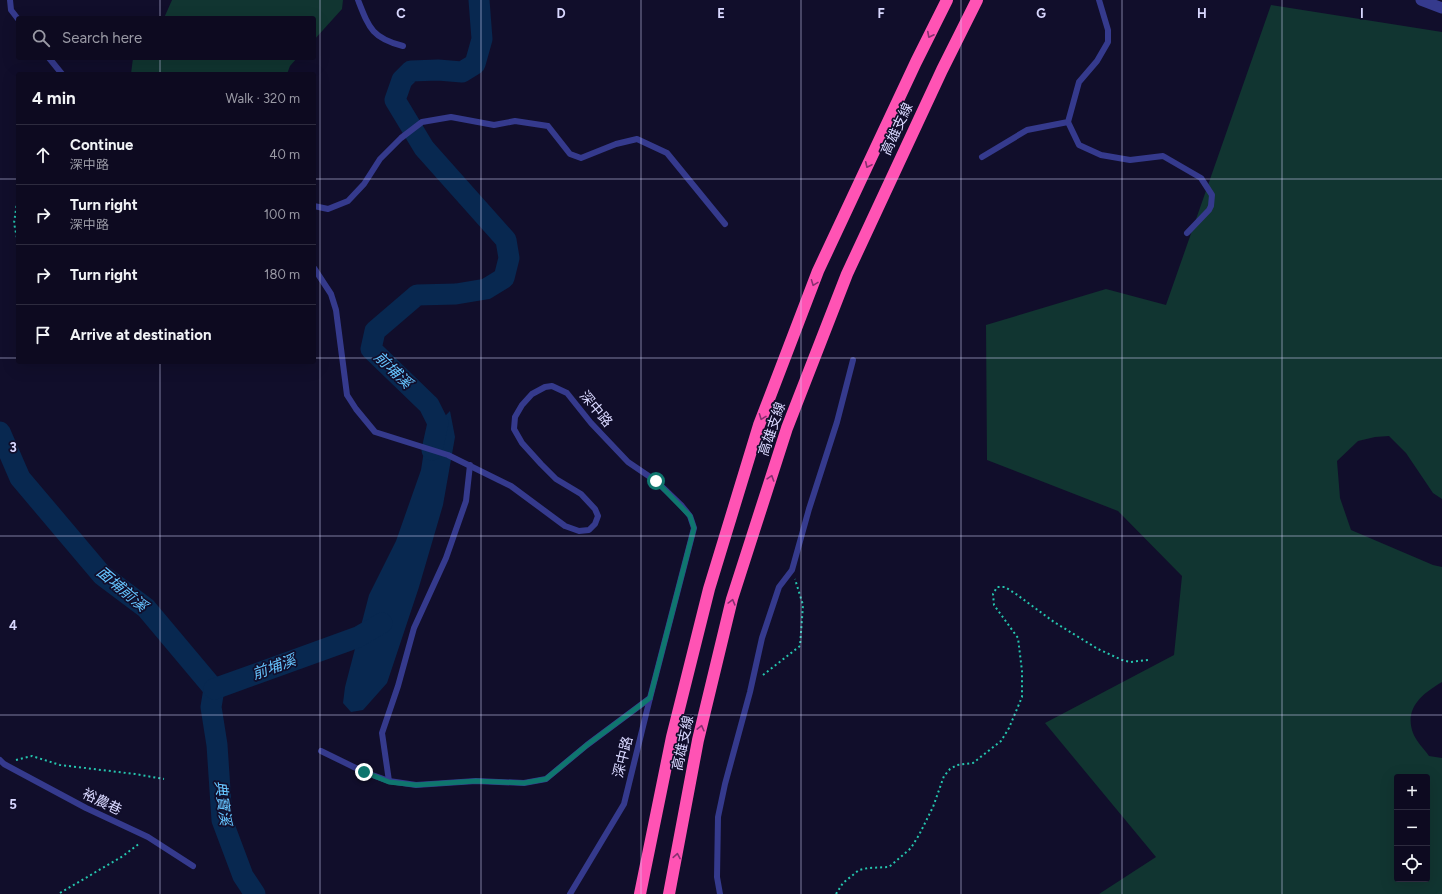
<!DOCTYPE html>
<meta charset="utf-8">
<style>
:root{--surface:#0d0a20;--page:#161329;--text:#f1f3f6;--muted:#9a9aa5;--line:#2d2b3e}
body{margin:0;font-family:Figtree,"Noto Sans TC",sans-serif;background:var(--page);color:var(--text)}
.controls{position:absolute;right:12px;bottom:12px;display:grid;overflow:hidden;border-radius:4px;box-shadow:0 4px 16px #0002}
.controls button{width:36px;height:36px;display:grid;place-items:center;padding:0;border:0;border-bottom:1px solid var(--line);background:var(--surface);color:var(--text);font:20px sans-serif}
.stop{position:absolute;width:12px;height:12px;margin:-9px;border:3px solid #0f766e;border-radius:50%;background:#fff}
.stop.end{background:#0f766e;border-color:#fff;box-shadow:0 1px 4px #0008}
.list{margin:0;padding:0;list-style:none}
h2{display:flex;justify-content:space-between;align-items:center;height:52px;margin:0;padding:0 16px;font-size:17px}
h2 small{font-size:13px;font-weight:400;color:var(--muted)}
.list li{display:grid;grid-template-columns:26px 1fr auto;gap:12px;align-items:center;box-sizing:border-box;height:60px;padding:0 16px;border-top:1px solid var(--line)}
.list b{display:block;font-size:15px;white-space:nowrap}
.list p{margin:0;font-size:13px;white-space:nowrap;color:var(--muted)}
.list em{font-size:13px;font-style:normal;color:var(--muted)}
.icon{flex:none;width:22px;height:22px;fill:none;stroke:currentColor;stroke-width:2;stroke-linecap:round;stroke-linejoin:round}
.map{position:relative;flex:none;width:1442px;height:894px;overflow:hidden}
.search{position:absolute;background:var(--surface);box-shadow:0 4px 16px #0002;left:16px;top:16px;width:300px;height:44px;display:flex;align-items:center;gap:10px;box-sizing:border-box;padding:0 14px;border-radius:4px;color:var(--muted);font-size:15px}
.panel{position:absolute;background:var(--surface);box-shadow:0 4px 16px #0002;left:16px;top:72px;width:300px;height:292px;border-radius:4px}
.map>svg:first-child{display:block}
.green{fill:#113531;fill-rule:evenodd}
.water{fill:#082850}
.lines{fill:none;stroke-linecap:round;stroke-linejoin:round}
.river{stroke:#082850;stroke-width:21}
.path{stroke:#25c5ae;stroke-width:2;stroke-dasharray:2 3;stroke-linecap:butt}
.service{stroke:#353a8d;stroke-width:6}
.minor{stroke:#353a8d;stroke-width:11}
.motorway{stroke:#ff53b4;stroke-width:12}
.oneway{stroke:#883070}
.route{stroke:#0f766e;stroke-width:5}
.grid{fill:none;stroke:#d9d8ff;stroke-width:1;stroke-opacity:0.55}
.labels{text-anchor:middle;dominant-baseline:central;stroke-width:3.5;stroke-linejoin:round;paint-order:stroke}
.street-label{font-size:14px;fill:#d9d8ff;stroke:#110e2b}
.water-label{font-size:15px;font-style:italic;fill:#66c5ff;stroke:#110e2b}
.grid-label{font-size:13px;text-anchor:middle;font-weight:bold;fill:#d9d8ff;stroke:#110e2b;stroke-width:3.5;stroke-linejoin:round;paint-order:stroke}
</style>
<div class="map">
<svg width="1442" height="894" viewBox="0 0 1442 894">
<rect width="100%" height="100%" fill="#110e2b"/>
<g class="green">
<path d="M 172,0 L 343,0 L 342,9 L 314,40 L 314,18 L 164,18 Z"/>
<path d="M 1271,5 L 1442,32 L 1442,499 L 1433,493 L 1406,453 L 1389,436 L 1375,437 L 1358,441 L 1337,461 L 1340,498 L 1351,530 L 1433,565 L 1442,567 L 1442,682 C 1422,694 1404,708 1413,733 C 1416,741 1424,749 1429,756 L 1442,758 L 1442,894 L 1099,894 L 1156,857 L 1045,723 L 1174,655 L 1182,576 L 1118,511 L 987,460 L 986,325 L 1106,289 L 1166,305 ZM 1397,777 L 1427,777 L 1427,879 L 1397,879 Z"/>
<path d="M 133,58 L 297,58 L 290,66 L 287,74 L 131,74 Z"/>
</g>
<path class="water" d="M 450,411 L 455,437 L 443,505 L 419,587 L 387,683 L 363,710 L 351,712 L 343,703 L 345,687 L 369,595 L 396,541 L 421,470 L 427,431 L 438,423 Z"/>
<g class="lines">
<g class="river">
<path d="M 0,432 L 20,478 L 102,575 L 146,608 L 214,689 L 211,707 L 217,745 L 222,820 L 243,876 L 255,894"/>
<path d="M 432,450 L 438,423 L 429,405 L 371,349 L 375,331 L 417,295 L 456,294 L 486,289 L 504,278 L 509,258 L 506,240 L 424,148 L 395,100 L 402,80 L 411,71 L 438,70 L 462,72 L 475,64 L 482,39 L 479,0"/>
<path d="M 214,689 L 358,637 L 382,623"/>
</g>
<g class="path">
<path d="M 18,196 L 14,223 L 18,243"/>
<path d="M 763,675 L 800,646 L 803,605 L 795,579"/>
<path d="M 16,760 L 32,756 L 60,765 L 135,774 L 164,779"/>
<path d="M 60,893 L 123,856 L 140,843"/>
<path d="M 836,894 L 843,883 L 859,870 L 868,868 L 889,867 L 911,848 L 919,835 L 933,807 L 944,776 L 950,769 L 957,765 L 973,763 L 1001,741 L 1009,728 L 1022,697 L 1022,671 L 1018,638 L 994,605 L 993,594 L 997,587 L 1005,587 L 1016,594 L 1054,622 L 1098,649 L 1122,660 L 1130,662 L 1148,660"/>
</g>
<g class="service">
<path d="M 10,0 L 11,10 L 18,19"/>
<path d="M 358,0 C 369,28 372,38 403,46"/>
<path d="M 49,58 L 62,74"/>
<path d="M 1068,122 L 1079,145 L 1101,155 L 1130,160 L 1163,156 L 1201,178 L 1212,195 L 1211,206 L 1209,210 L 1187,233"/>
<path d="M 982,157 L 1027,130 L 1068,122 L 1079,82 L 1097,61 L 1108,42 L 1108,30 L 1099,0"/>
<path d="M 314,206 L 328,209 L 348,201 L 364,184 L 380,159 L 401,138 L 422,122 L 451,117 L 494,125 L 515,121 L 548,126 L 570,154 L 581,158 L 616,144 L 637,139 L 667,153 L 725,224"/>
<path d="M 314,268 L 331,294 L 336,310 L 347,395 L 356,409 L 375,432 L 448,455 L 511,486 L 565,526 L 579,531 L 589,530 L 595,524 L 598,516 L 595,509 L 581,494 L 556,479 L 541,464 L 522,443 L 514,429 L 515,417 L 522,405 L 532,394 L 545,387 L 552,386 L 567,393 L 591,423 L 628,462 L 656,481 L 682,506 L 690,516 L 694,528 L 650,698 L 624,804 L 570,894"/>
<path d="M 321,751 L 364,772 L 389,781 L 416,785 L 476,781 L 524,783 L 546,779 L 587,745 L 650,698"/>
<path d="M 0,760 L 4,764 L 86,808 L 148,837 L 193,866"/>
<path d="M 389,781 L 382,733 L 398,686 L 414,628 L 446,558 L 466,501 L 470,465"/>
<path d="M 720,894 L 717,877 L 718,817 L 725,784 L 750,692 L 762,638 L 779,587 L 792,570 L 809,509 L 837,422 L 853,360"/>
</g>
<path class="minor" d="M 1421,0 L 1442,8"/>
<g class="motorway">
<path d="M 640,894 L 672,737 L 709,589 L 759,425 L 818,271 L 916,62 L 947,0"/>
<path d="M 669,894 L 698,740 L 732,599 L 787,428 L 847,274 L 942,70 L 977,0"/>
</g>
</g>
<defs><path id="oneway-chevron" d="M-2-3.5L2.5 0L-2 3.5" fill="none" stroke-width="1.6" stroke-linecap="round" stroke-linejoin="round"/></defs>
<g class="oneway">
<use href="#oneway-chevron" transform="translate(930 35) rotate(117)"/>
<use href="#oneway-chevron" transform="translate(868 165) rotate(115)"/>
<use href="#oneway-chevron" transform="translate(814 283) rotate(111)"/>
<use href="#oneway-chevron" transform="translate(762 417) rotate(111)"/>
<use href="#oneway-chevron" transform="translate(771 478) rotate(-72)"/>
<use href="#oneway-chevron" transform="translate(732 602) rotate(-75)"/>
<use href="#oneway-chevron" transform="translate(701 728) rotate(-76)"/>
<use href="#oneway-chevron" transform="translate(677 856) rotate(-80)"/>
</g>
<g class="lines">
<path class="route" d="M 364,772 L 389,782 L 416,785 L 476,781 L 524,783 L 546,779 L 587,745 L 650,698 L 694,528 L 690,516 L 656,481"/>
</g>
<path class="grid" d="M 160,0 L 160,18M 320,0 L 320,894M 481,0 L 481,894M 641,0 L 641,894M 801,0 L 801,894M 961,0 L 961,894M 1122,0 L 1122,894M 1282,0 L 1282,894M 160,58 L 160,74M 0,179 L 18,179M 314,179 L 1442,179M 0,358 L 18,358M 314,358 L 1442,358M 160,362 L 160,894M 0,536 L 1442,536M 0,715 L 1442,715"/>
<g class="labels">
<g class="street-label">
<text transform="translate(897 129) rotate(-65)">高雄支線</text>
<text transform="translate(596 409) rotate(50)">深中路</text>
<text transform="translate(772 429) rotate(-71)">高雄支線</text>
<text transform="translate(683 743) rotate(-78)">高雄支線</text>
<text transform="translate(623 757) rotate(-76)">深中路</text>
<text transform="translate(102 802) rotate(26)">裕農巷</text>
</g>
<g class="water-label">
<text transform="translate(393 370) rotate(44)">前埔溪</text>
<text transform="translate(122 589) rotate(40)">面埔前溪</text>
<text transform="translate(274 667) rotate(-20)">前埔溪</text>
<text transform="translate(223 803) rotate(83)">典寶溪</text>
</g>
</g>
<g class="grid-label">
<text x="401" y="18">C</text>
<text x="561" y="18">D</text>
<text x="721" y="18">E</text>
<text x="881" y="18">F</text>
<text x="1041" y="18">G</text>
<text x="1202" y="18">H</text>
<text x="1362" y="18">I</text>
<text x="13" y="452">3</text>
<text x="13" y="630">4</text>
<text x="13" y="809">5</text>
</g>
</svg>
<div class="controls">
<button>+</button>
<button>−</button>
<button><svg class="icon" aria-label="locate" viewBox="0 0 24 24"><circle cx="12" cy="12" r="6"/><path d="M12 2v4M12 18v4M2 12h4M18 12h4"/></svg></button>
</div>
<div class="stop" style="left:656px;top:481px"></div>
<div class="stop end" style="left:364px;top:772px"></div>
<div class="search"><svg class="icon" aria-label="search" viewBox="0 0 24 24"><circle cx="10" cy="10" r="6"/><path d="M15 15l6 6"/></svg>Search here</div>
<section class="panel">
<h2>4 min<small>Walk · 320 m</small></h2>
<ul class="list">
<li><svg class="icon" aria-label="ahead" viewBox="0 0 24 24"><path d="M12 20V5M6 11l6-6 6 6"/></svg><div><b>Continue</b><p>深中路</p></div><em>40 m</em></li>
<li><svg class="icon" aria-label="right" viewBox="0 0 24 24"><path d="M7 20v-9h11M14 6l5 5-5 5"/></svg><div><b>Turn right</b><p>深中路</p></div><em>100 m</em></li>
<li><svg class="icon" aria-label="right" viewBox="0 0 24 24"><path d="M7 20v-9h11M14 6l5 5-5 5"/></svg><div><b>Turn right</b></div><em>180 m</em></li>
<li><svg class="icon" aria-label="arrive" viewBox="0 0 24 24"><path d="M6 21V4h12l-3 4 3 4H6"/></svg><div><b>Arrive at destination</b></div></li>
</ul>
</section>
</div>
